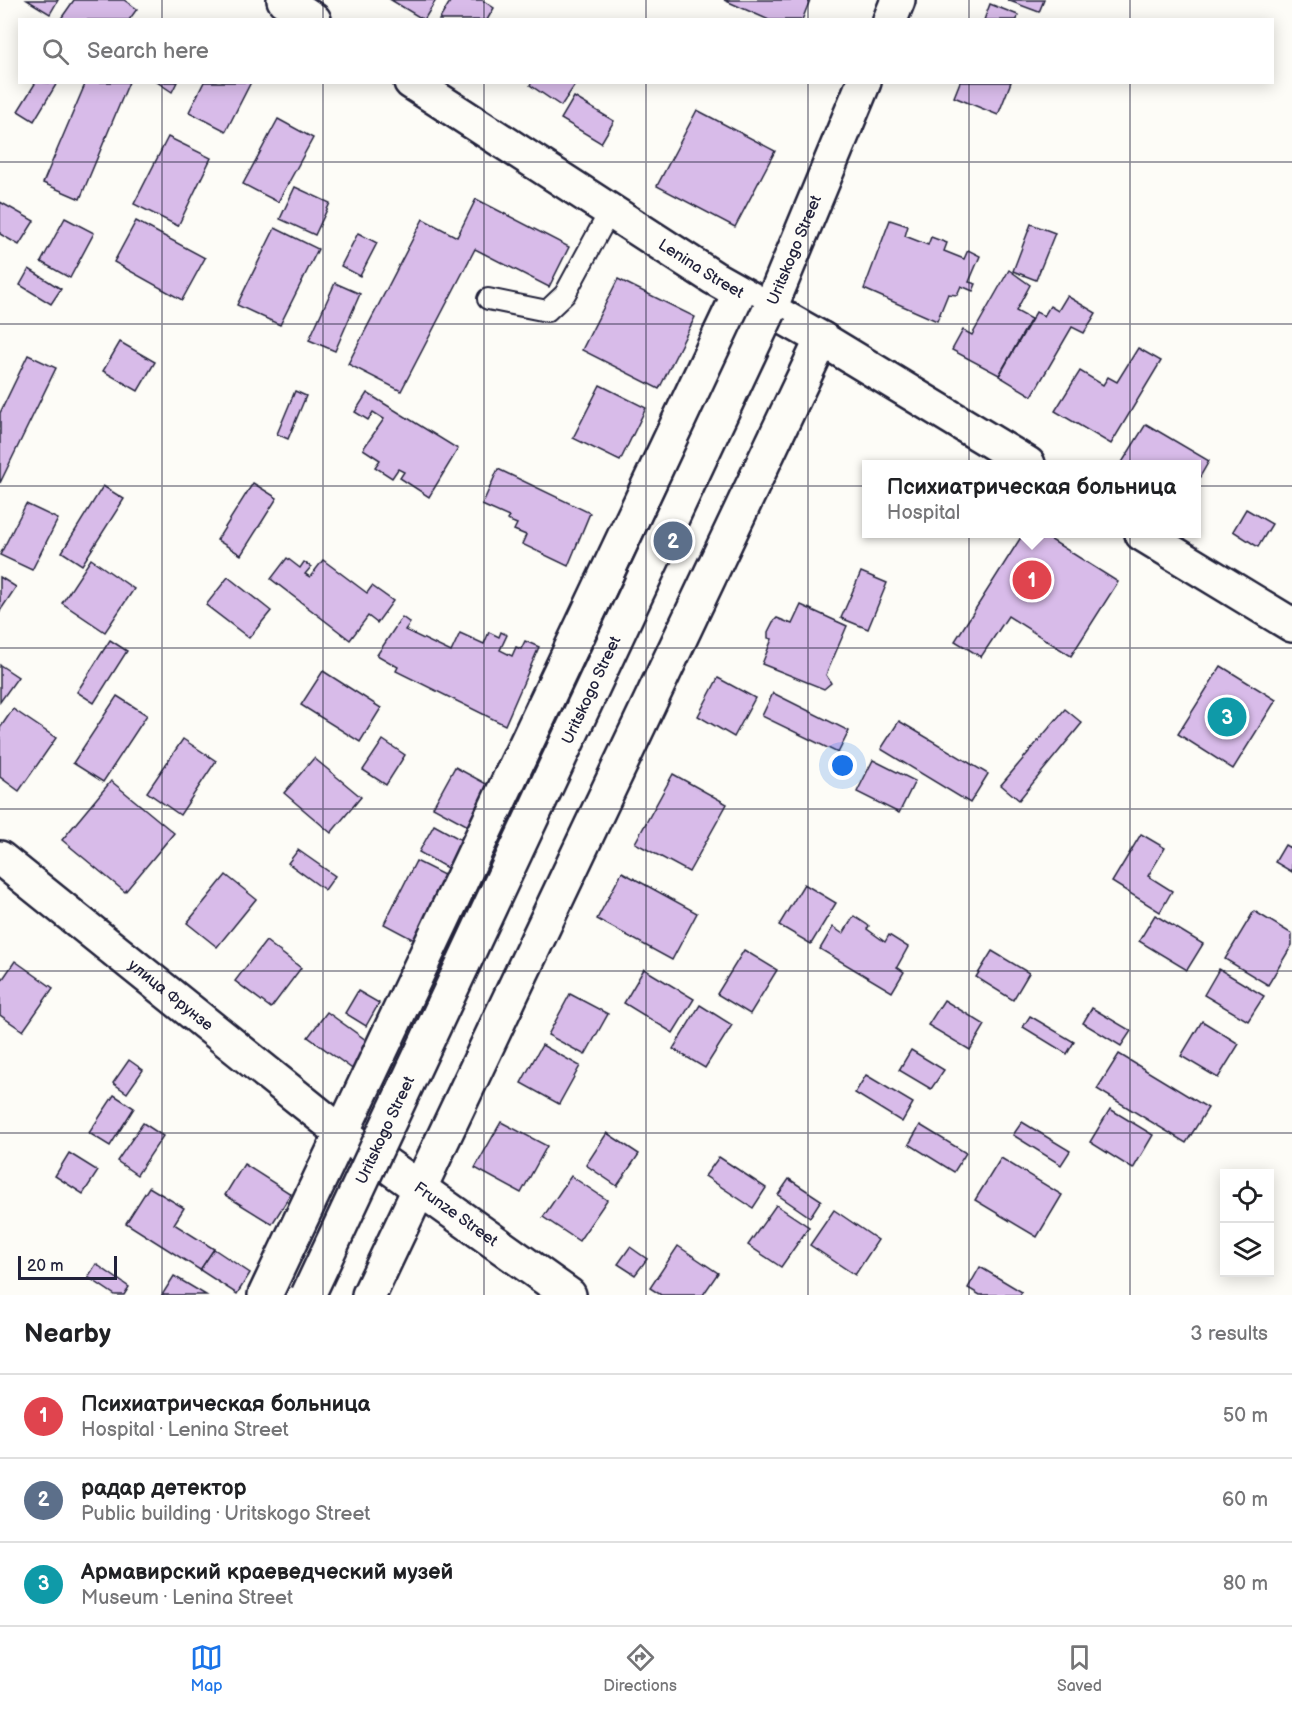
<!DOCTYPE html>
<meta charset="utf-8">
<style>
:root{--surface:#fff;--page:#f2f2f2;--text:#202124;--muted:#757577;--line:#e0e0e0;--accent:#1a73e8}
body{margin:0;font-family:"Balsamiq Sans",sans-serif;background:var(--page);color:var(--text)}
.controls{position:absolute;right:18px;bottom:18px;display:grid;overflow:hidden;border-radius:0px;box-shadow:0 3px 15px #0003}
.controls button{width:54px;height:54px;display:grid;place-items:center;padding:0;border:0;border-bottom:2px solid var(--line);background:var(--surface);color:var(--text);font:30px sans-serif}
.scale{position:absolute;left:18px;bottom:15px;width:99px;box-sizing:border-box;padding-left:6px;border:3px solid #22223b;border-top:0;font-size:16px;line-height:21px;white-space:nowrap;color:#22223b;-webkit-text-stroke:4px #fdfcf7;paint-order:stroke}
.you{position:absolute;left:843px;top:766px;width:21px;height:21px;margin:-15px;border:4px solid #fff;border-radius:50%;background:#1a73e8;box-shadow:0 0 0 9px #1a73e833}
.badge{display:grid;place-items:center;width:39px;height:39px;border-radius:50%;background:var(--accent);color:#fff;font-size:20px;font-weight:700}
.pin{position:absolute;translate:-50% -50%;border:3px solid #fff;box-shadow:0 2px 6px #0006}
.popup{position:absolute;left:862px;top:460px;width:339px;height:78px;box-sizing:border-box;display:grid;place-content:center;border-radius:0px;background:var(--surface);filter:drop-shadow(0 2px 4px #0005);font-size:20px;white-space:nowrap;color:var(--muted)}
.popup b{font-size:22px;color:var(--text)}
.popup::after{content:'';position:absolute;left:50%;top:100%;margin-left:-12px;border:12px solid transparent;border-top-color:var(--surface)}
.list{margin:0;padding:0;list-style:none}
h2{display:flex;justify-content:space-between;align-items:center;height:78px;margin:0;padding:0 24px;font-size:26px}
h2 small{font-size:20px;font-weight:400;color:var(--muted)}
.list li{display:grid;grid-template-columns:39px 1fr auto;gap:18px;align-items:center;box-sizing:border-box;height:84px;padding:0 24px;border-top:2px solid var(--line)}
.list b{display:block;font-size:22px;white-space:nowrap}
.list p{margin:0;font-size:20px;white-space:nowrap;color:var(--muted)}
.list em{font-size:20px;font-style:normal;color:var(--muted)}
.icon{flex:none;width:33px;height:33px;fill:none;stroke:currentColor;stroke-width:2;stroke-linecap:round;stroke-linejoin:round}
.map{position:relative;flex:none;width:1292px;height:1295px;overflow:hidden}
.search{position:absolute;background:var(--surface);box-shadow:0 3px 15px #0003;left:18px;right:18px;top:18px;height:66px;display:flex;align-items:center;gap:15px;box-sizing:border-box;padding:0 21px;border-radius:0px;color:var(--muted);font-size:22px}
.sheet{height:330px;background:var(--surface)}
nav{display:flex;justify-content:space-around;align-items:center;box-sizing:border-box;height:84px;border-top:2px solid var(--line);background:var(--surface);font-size:16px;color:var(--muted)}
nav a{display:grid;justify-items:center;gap:3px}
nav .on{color:var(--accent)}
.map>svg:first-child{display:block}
.building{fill:#d8bbe9;stroke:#22223b;stroke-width:1.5}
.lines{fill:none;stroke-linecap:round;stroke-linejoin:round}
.lane-casing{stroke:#22223b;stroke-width:24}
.street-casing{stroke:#22223b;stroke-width:38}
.secondary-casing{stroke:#22223b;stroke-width:38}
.primary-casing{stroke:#22223b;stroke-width:38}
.lane{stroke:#fdfcf7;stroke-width:20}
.street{stroke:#fdfcf7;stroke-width:33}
.secondary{stroke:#fdfcf7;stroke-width:33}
.primary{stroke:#fdfcf7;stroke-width:33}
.primary-bridge-casing{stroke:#22223b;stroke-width:38;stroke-linecap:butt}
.primary-bridge{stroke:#fdfcf7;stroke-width:33}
.grid{fill:none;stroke:#22223b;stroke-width:1.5;stroke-opacity:0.55}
.labels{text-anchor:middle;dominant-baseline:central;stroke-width:6;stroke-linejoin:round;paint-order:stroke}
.street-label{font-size:16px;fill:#22223b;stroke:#fdfcf7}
</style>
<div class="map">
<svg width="1292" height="1295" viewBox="0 0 1292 1295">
<rect width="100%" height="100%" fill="#fdfcf7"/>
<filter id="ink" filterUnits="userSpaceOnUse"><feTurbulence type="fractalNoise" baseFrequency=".0167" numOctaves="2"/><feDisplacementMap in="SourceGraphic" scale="12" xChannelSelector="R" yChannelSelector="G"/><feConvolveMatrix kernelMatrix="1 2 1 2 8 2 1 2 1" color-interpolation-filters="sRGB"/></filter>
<g filter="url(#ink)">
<g class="building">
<path d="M 27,0 L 58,0 L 50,14 Z"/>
<path d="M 74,0 L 124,0 L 137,9 L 129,20 L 60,20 Z"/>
<path d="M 391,0 L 436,0 L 424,20 Z"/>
<path d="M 451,0 L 482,0 L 494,8 L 487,20 L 439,20 Z"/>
<path d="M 724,0 L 810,0 L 802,20 L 769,20 Z"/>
<path d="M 1007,0 L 1044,0 L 1039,12 Z"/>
<path d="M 990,4 L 1018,15 L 1017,20 L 984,20 Z"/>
<path d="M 36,82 L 57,83 L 34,121 L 18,111 Z"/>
<path d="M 86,82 L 129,82 L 80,199 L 43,183 Z"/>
<path d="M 157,82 L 177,82 L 172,92 Z"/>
<path d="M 204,82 L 251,82 L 226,131 L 189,112 Z"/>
<path d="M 532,82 L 577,82 L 561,106 L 530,85 Z"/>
<path d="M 960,82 L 1011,82 L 998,115 L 954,97 Z"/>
<path d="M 574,97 L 614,121 L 601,143 L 561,119 Z"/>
<path d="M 697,110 L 775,151 L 735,227 L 657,186 Z"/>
<path d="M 278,119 L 313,138 L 278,202 L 243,184 Z"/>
<path d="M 168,137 L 211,158 L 178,226 L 134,204 Z"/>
<path d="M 295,187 L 330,203 L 315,235 L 280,219 Z"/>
<path d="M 476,199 L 569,247 L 549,287 L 475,249 L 401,391 L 348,364 L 423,219 L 457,237 Z"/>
<path d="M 0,202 L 34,221 L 19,245 L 0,234 Z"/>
<path d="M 65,218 L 94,233 L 70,278 L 41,262 Z"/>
<path d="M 890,220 L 908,226 L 905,236 L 928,245 L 931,237 L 947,243 L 944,251 L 964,259 L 968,250 L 980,256 L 969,282 L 976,284 L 973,291 L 961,286 L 957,295 L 948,294 L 937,321 L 864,289 Z"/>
<path d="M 136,221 L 205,258 L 182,300 L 114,262 Z"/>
<path d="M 1031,224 L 1055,233 L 1036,280 L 1013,271 Z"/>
<path d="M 275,228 L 318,249 L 280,325 L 237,305 Z"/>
<path d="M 358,233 L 377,243 L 360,276 L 341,266 Z"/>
<path d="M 29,269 L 61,289 L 51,304 L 20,285 Z"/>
<path d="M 1009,270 L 1030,285 L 1016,311 L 1031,319 L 999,375 L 952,350 L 963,330 L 972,335 Z"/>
<path d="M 618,279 L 695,317 L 659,389 L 582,350 Z"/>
<path d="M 335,283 L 360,294 L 335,351 L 309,340 Z"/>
<path d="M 1067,296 L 1096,313 L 1084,333 L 1072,327 L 1032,396 L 999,376 L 1036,312 L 1044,316 L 1050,306 L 1058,311 Z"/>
<path d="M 120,342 L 155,362 L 138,391 L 103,371 Z"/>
<path d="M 1138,348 L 1161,361 L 1111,444 L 1055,411 L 1080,371 L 1103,385 L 1108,377 L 1117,382 Z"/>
<path d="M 28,355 L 56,368 L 0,483 L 0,413 Z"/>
<path d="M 600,385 L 646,408 L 620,461 L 573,438 Z"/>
<path d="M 295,391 L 306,396 L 288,439 L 277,434 Z"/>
<path d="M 367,393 L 458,449 L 429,497 L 400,478 L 404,472 L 398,469 L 392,478 L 375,467 L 380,460 L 363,449 L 384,419 L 373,412 L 368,420 L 355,412 Z"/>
<path d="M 1146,424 L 1209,461 L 1197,482 L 1197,464 L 1121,464 Z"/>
<path d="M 498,469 L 590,513 L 568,566 L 522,544 L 526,535 L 514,530 L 517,524 L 507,520 L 509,517 L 482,505 Z"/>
<path d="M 253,483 L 277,498 L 241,555 L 217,540 Z"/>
<path d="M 103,486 L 124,499 L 82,565 L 62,552 Z"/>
<path d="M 26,504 L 58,519 L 32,570 L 0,555 Z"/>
<path d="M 1246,509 L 1272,524 L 1258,547 L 1233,531 Z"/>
<path d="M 1023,534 L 1042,534 L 1118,582 L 1071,656 L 1008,616 L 981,657 L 955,641 Z"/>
<path d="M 287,558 L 300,568 L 304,562 L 311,567 L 305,574 L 310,577 L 323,560 L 367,593 L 372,586 L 393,601 L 377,623 L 368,616 L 350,640 L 271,579 Z"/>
<path d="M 91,559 L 134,589 L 105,632 L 62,603 Z"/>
<path d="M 861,572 L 887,583 L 868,629 L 841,618 Z"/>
<path d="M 0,577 L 16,587 L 0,611 Z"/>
<path d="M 228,577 L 271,611 L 249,638 L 206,605 Z"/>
<path d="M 801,605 L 847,626 L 826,675 L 831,683 L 824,689 L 762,664 L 772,639 L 768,638 L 768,632 L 773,622 L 777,618 L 792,624 Z"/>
<path d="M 402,617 L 410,623 L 405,630 L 451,652 L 460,633 L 484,644 L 489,632 L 499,637 L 501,632 L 507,635 L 500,650 L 512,656 L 516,647 L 521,649 L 525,641 L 539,647 L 505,725 L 396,671 L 398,667 L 377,655 Z"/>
<path d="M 110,640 L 127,651 L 94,703 L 77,692 Z"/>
<path d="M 0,665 L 18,677 L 0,702 Z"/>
<path d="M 1221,666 L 1276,700 L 1233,769 L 1178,734 Z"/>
<path d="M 323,671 L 381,708 L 360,742 L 301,705 Z"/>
<path d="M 718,678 L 755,698 L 734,737 L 698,716 Z"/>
<path d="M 773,693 L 849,731 L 838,753 L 762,716 Z"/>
<path d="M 117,696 L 147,715 L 103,782 L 73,763 Z"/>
<path d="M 13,709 L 56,738 L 19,791 L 0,777 L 0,728 Z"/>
<path d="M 1065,709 L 1082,723 L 1019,800 L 1001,785 Z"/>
<path d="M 899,721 L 988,774 L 970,803 L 881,749 Z"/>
<path d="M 183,739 L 216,761 L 180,815 L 147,792 Z"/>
<path d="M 383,740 L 405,755 L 386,785 L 363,770 Z"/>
<path d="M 314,758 L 361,797 L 331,833 L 284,793 Z"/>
<path d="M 873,760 L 915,781 L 899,813 L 857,792 Z"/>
<path d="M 455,767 L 492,787 L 470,827 L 433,807 Z"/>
<path d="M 673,774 L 727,804 L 689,872 L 635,843 Z"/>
<path d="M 111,781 L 174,833 L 125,892 L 62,840 Z"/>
<path d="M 434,825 L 467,843 L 452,871 L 419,852 Z"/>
<path d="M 1141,834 L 1165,848 L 1148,876 L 1172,891 L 1160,912 L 1112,882 Z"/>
<path d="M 1285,845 L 1292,849 L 1292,872 L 1275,862 Z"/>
<path d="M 298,850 L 335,876 L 325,890 L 288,863 Z"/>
<path d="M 416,861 L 448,877 L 416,941 L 384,924 Z"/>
<path d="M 622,872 L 697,913 L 672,960 L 597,919 Z"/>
<path d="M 226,875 L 256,899 L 217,947 L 187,923 Z"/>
<path d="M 804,884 L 836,903 L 811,944 L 779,925 Z"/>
<path d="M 1254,911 L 1292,934 L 1292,945 L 1268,985 L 1225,959 Z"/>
<path d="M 1155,915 L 1203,944 L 1187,970 L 1139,941 Z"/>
<path d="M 854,916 L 869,926 L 867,929 L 885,942 L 889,935 L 908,947 L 897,967 L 904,972 L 892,992 L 820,949 L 833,927 L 843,934 Z"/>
<path d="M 266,941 L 301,968 L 271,1008 L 235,981 Z"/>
<path d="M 744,950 L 777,970 L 750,1014 L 717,994 Z"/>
<path d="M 992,951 L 1029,973 L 1013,1000 L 976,977 Z"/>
<path d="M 15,961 L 53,988 L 23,1031 L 0,1015 L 0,983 Z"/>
<path d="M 644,969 L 694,999 L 673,1033 L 624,1003 Z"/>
<path d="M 1219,969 L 1264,996 L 1248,1021 L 1204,995 Z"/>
<path d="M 358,991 L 379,1003 L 366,1026 L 345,1013 Z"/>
<path d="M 570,994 L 608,1014 L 585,1055 L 548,1035 Z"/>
<path d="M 944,1000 L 985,1025 L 970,1050 L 928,1025 Z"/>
<path d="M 700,1005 L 732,1025 L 705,1068 L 673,1049 Z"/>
<path d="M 1092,1008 L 1131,1031 L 1121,1046 L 1083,1023 Z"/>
<path d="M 327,1012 L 377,1048 L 358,1073 L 308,1037 Z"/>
<path d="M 1030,1016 L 1074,1042 L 1067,1054 L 1023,1027 Z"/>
<path d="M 1202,1021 L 1239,1044 L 1218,1078 L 1181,1056 Z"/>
<path d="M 542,1045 L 580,1066 L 559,1104 L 521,1083 Z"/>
<path d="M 911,1050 L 944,1070 L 931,1089 L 899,1070 Z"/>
<path d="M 1119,1054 L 1208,1108 L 1186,1143 L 1097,1089 Z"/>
<path d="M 129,1060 L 143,1070 L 127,1093 L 113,1083 Z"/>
<path d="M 866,1075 L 913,1103 L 902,1122 L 855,1093 Z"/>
<path d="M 114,1095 L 134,1108 L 110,1146 L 89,1133 Z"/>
<path d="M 1110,1109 L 1153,1135 L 1133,1169 L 1090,1142 Z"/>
<path d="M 501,1122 L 547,1146 L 521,1193 L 475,1168 Z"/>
<path d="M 1022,1122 L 1070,1151 L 1061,1165 L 1013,1135 Z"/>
<path d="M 143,1123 L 163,1136 L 137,1175 L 117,1161 Z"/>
<path d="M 920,1125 L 966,1153 L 954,1172 L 909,1144 Z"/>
<path d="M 607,1133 L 639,1154 L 617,1186 L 586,1165 Z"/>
<path d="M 69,1153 L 98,1171 L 83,1194 L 55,1176 Z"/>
<path d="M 719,1157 L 766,1188 L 753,1208 L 705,1176 Z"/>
<path d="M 1001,1158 L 1062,1195 L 1037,1237 L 975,1200 Z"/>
<path d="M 244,1164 L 291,1194 L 272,1224 L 225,1195 Z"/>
<path d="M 571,1176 L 607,1200 L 579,1241 L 543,1217 Z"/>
<path d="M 789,1179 L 821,1200 L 810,1217 L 778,1195 Z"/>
<path d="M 149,1187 L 184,1208 L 174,1224 L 214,1249 L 200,1270 L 126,1223 Z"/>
<path d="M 776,1205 L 809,1227 L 781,1267 L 748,1245 Z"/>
<path d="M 834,1210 L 878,1240 L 855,1275 L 810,1245 Z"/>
<path d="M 678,1246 L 718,1273 L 703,1295 L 661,1295 L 650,1288 Z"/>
<path d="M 630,1247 L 647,1259 L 635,1275 L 618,1264 Z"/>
<path d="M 214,1249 L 250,1273 L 237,1294 L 200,1270 Z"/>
<path d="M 96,1264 L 129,1287 L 124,1295 L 115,1295 L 88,1277 Z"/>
<path d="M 980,1267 L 1022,1292 L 1020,1295 L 980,1295 L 968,1288 Z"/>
<path d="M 174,1276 L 206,1295 L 162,1295 Z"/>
</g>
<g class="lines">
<defs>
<path id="lane" d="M 488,299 L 547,311 L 565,294 L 610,211"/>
<g id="street">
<path id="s1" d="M 342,1133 L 569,1295"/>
</g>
<g id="secondary">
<path d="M 284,0 L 314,20"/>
<path id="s2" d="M 411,82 L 714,278 L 822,339 L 1028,464"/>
<path d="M 1142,534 L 1292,625"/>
<path id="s3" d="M 0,858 L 342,1133"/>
<path d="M 265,1295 L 739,294"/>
<path d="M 369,1295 L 822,339"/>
</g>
<g id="primary">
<path d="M 890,20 L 898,0"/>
<path id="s4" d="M 769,311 L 864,82"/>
</g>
</defs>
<use href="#lane" class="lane-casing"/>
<use href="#street" class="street-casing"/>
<use href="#secondary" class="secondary-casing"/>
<use href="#primary" class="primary-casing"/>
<use href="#lane" class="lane"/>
<use href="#street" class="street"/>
<use href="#secondary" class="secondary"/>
<use href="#primary" class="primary"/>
<defs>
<g id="primary-bridge">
<path id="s5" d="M 308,1295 L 769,311"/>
</g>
</defs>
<use href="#primary-bridge" class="primary-bridge-casing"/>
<use href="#primary-bridge" class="primary-bridge"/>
</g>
</g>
<path class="grid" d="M 162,0 L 162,20M 323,0 L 323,20M 484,0 L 484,20M 646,0 L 646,20M 808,0 L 808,20M 969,0 L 969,20M 1130,0 L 1130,20M 162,82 L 162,1295M 323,82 L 323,1295M 484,82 L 484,1295M 646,82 L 646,1295M 808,82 L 808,1295M 969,82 L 969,1295M 1130,82 L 1130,1295M 0,162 L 1292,162M 0,324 L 1292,324M 0,486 L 1292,486M 0,648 L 1292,648M 0,809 L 1292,809M 0,971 L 1292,971M 0,1133 L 1292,1133"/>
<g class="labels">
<g class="street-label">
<text stroke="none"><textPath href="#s4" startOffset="66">Uritskogo Street</textPath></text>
<text stroke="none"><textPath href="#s2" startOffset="345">Lenina Street</textPath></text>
<text stroke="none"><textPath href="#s5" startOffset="668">Uritskogo Street</textPath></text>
<text stroke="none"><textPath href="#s3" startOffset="219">улица Фрунзе</textPath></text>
<text stroke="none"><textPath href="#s5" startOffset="182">Uritskogo Street</textPath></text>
<text stroke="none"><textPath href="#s1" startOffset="140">Frunze Street</textPath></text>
</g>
</g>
</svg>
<div class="controls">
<button><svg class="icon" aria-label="locate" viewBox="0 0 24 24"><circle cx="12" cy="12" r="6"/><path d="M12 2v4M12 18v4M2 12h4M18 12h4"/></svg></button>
<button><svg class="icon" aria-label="layers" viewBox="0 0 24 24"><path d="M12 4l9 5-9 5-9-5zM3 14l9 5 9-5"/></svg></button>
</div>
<div class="scale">20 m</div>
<div class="you"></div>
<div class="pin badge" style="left:1032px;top:580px;background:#e0444e">1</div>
<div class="popup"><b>Психиатрическая больница</b>Hospital</div>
<div class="pin badge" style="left:673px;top:541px;background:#5c6f8a">2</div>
<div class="pin badge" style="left:1227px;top:717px;background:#0f9aa8">3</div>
<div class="search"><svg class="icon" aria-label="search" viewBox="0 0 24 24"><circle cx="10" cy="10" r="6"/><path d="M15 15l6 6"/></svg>Search here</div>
</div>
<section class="sheet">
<h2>Nearby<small>3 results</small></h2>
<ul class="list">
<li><span class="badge" style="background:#e0444e">1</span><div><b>Психиатрическая больница</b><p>Hospital · Lenina Street</p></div><em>50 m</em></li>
<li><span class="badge" style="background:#5c6f8a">2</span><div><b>радар детектор</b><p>Public building · Uritskogo Street</p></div><em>60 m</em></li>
<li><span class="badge" style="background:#0f9aa8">3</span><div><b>Армавирский краеведческий музей</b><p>Museum · Lenina Street</p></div><em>80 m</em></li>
</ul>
</section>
<nav>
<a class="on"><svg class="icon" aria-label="map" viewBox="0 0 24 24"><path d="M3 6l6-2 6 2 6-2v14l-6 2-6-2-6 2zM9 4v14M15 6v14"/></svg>Map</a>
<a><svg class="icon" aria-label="directions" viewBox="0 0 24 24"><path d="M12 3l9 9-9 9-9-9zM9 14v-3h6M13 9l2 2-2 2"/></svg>Directions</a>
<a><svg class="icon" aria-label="saved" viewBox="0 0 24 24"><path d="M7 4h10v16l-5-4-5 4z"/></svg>Saved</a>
</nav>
